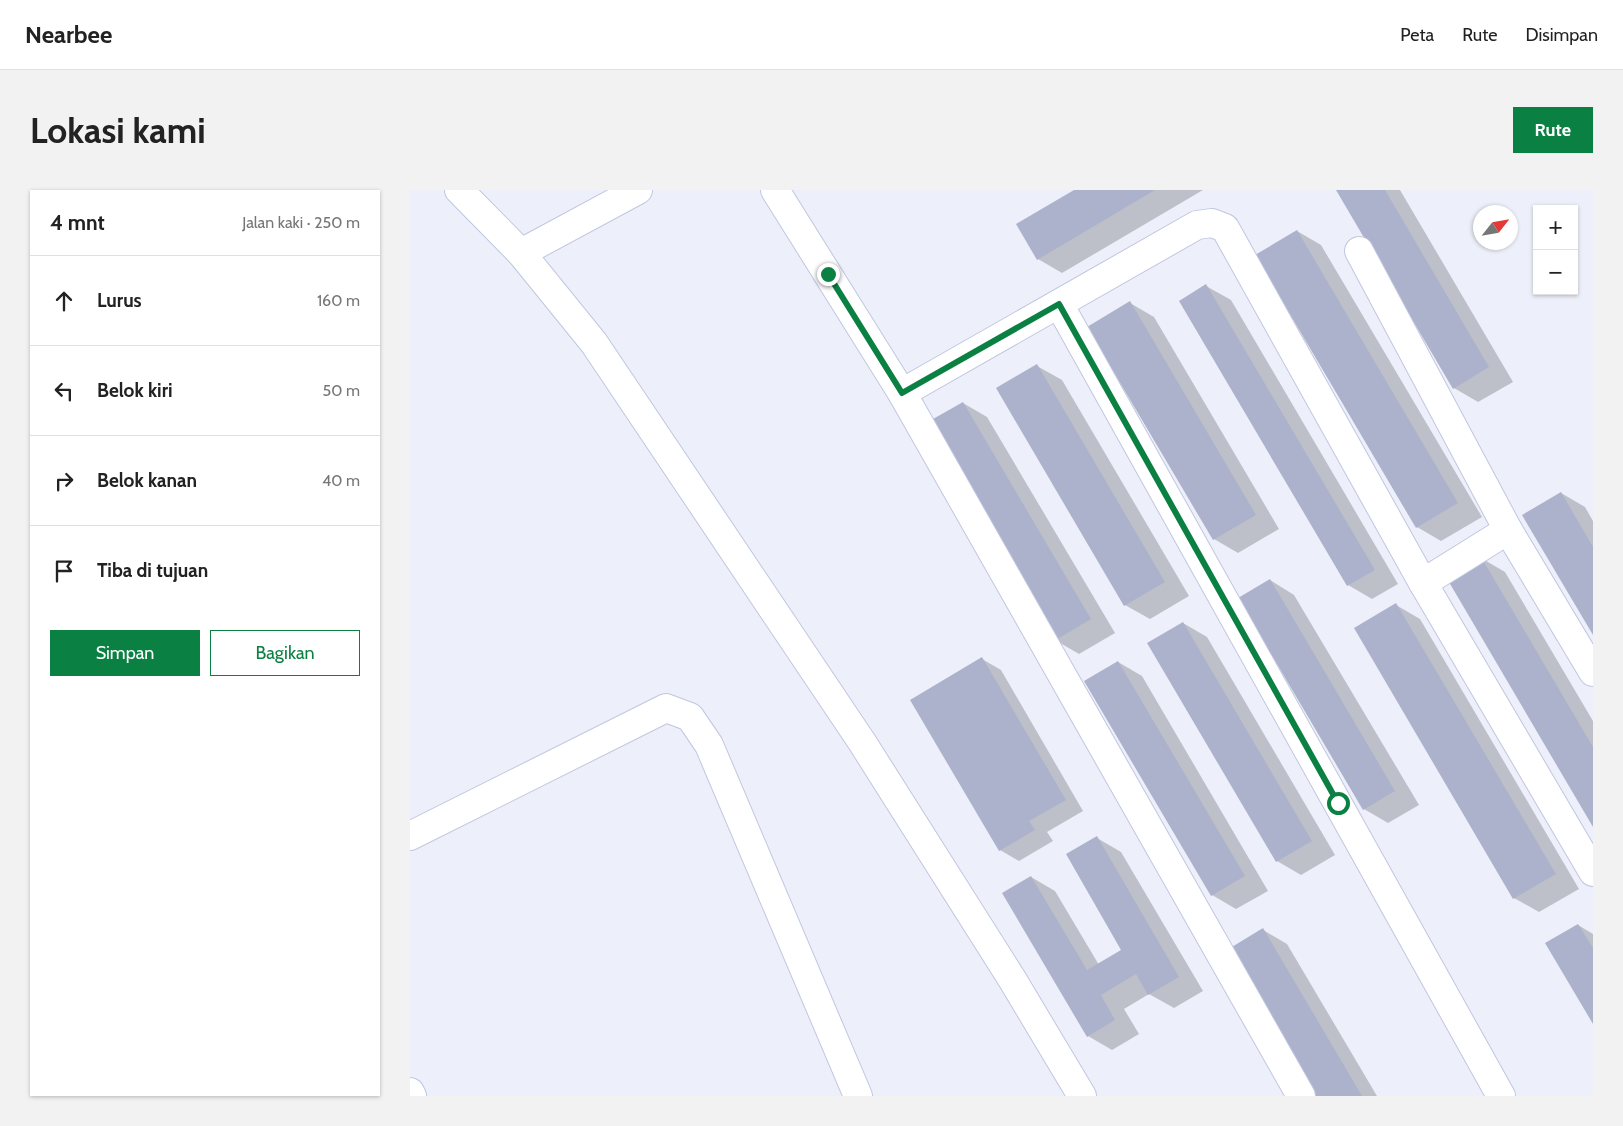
<!DOCTYPE html>
<html lang="id">
<meta charset="utf-8">
<style>
:root{--surface:#fff;--page:#f2f2f2;--text:#222;--muted:#767676;--line:#e0e0e0;--accent:#0b8043}
body{margin:0;font-family:Cabin,sans-serif;background:var(--page);color:var(--text)}
.controls{position:absolute;right:15px;top:15px;display:grid;overflow:hidden;border-radius:0px;box-shadow:0 1px 4px #0004}
.controls button{width:45px;height:45px;display:grid;place-items:center;padding:0;border:0;border-bottom:1px solid var(--line);background:var(--surface);color:var(--text);font:25px sans-serif}
.compass{position:absolute;left:1063px;top:15px;width:45px;height:45px;border-radius:50%;background:var(--surface);box-shadow:0 1px 4px #0004;rotate:59deg}
.stop{position:absolute;width:15px;height:15px;margin:-11px;border:4px solid #0b8043;border-radius:50%;background:#fff}
.stop.end{background:#0b8043;border-color:#fff;box-shadow:0 1px 5px #0008}
.list{margin:0;padding:0;list-style:none}
h2{display:flex;justify-content:space-between;align-items:center;height:65px;margin:0;padding:0 20px;font-size:21px}
h2 small{font-size:16px;font-weight:400;color:var(--muted)}
.list li{display:grid;grid-template-columns:32px 1fr auto;gap:15px;align-items:center;box-sizing:border-box;height:90px;padding:0 20px;border-top:1px solid var(--line)}
.list b{display:block;font-size:19px;white-space:nowrap}
.list em{font-size:16px;font-style:normal;color:var(--muted)}
.actions{display:flex;gap:10px;padding:15px 20px}
.actions a{flex:1;padding:11px 0;border:1px solid var(--accent);border-radius:0px;text-align:center;font-size:18px;color:var(--accent)}
.actions .main{background:var(--accent);color:#fff}
.icon{flex:none;width:28px;height:28px;fill:none;stroke:currentColor;stroke-width:2;stroke-linecap:round;stroke-linejoin:round}
.map{position:relative;flex:none;width:1183px;height:906px;overflow:hidden;border-radius:0px}
header{display:flex;align-items:center;gap:30px;box-sizing:border-box;height:70px;padding:0 25px;background:var(--surface);border-bottom:1px solid var(--line)}
header strong{font-size:24px}
nav{display:flex;gap:28px;margin-inline-start:auto;font-size:18px}
.intro{display:flex;align-items:center;justify-content:space-between;box-sizing:border-box;height:120px;padding:0 30px}
h1{margin:0;font-size:35px}
.button{padding:12px 22px;border-radius:0px;background:var(--accent);color:#fff;font-size:18px;font-weight:700}
main{display:flex;gap:30px;padding:0 30px}
aside{flex:1;background:var(--surface);border-radius:0px;box-shadow:0 1px 4px #0004}
.map>svg:first-child{display:block}
.shadow{fill:#0003}
.building{fill:#acb2cb}
.lines{fill:none;stroke-linecap:round;stroke-linejoin:round}
.minor-casing{stroke:#c0c6e0;stroke-width:30}
.minor{stroke:#fff;stroke-width:28}
.route{stroke:#0b8043;stroke-width:6}
</style>
<header>
<strong>Nearbee</strong>
<nav><a>Peta</a><a>Rute</a><a>Disimpan</a></nav>
</header>
<div class="intro"><h1>Lokasi kami</h1><a class="button">Rute</a></div>
<main>
<aside>
<h2>4 mnt<small>Jalan kaki · 250 m</small></h2>
<ul class="list">
<li><svg class="icon" aria-label="ahead" viewBox="0 0 24 24"><path d="M12 20V5M6 11l6-6 6 6"/></svg><div><b>Lurus</b></div><em>160 m</em></li>
<li><svg class="icon" aria-label="left" viewBox="0 0 24 24"><path d="M17 20v-9H6M10 6l-5 5 5 5"/></svg><div><b>Belok kiri</b></div><em>50 m</em></li>
<li><svg class="icon" aria-label="right" viewBox="0 0 24 24"><path d="M7 20v-9h11M14 6l5 5-5 5"/></svg><div><b>Belok kanan</b></div><em>40 m</em></li>
<li><svg class="icon" aria-label="arrive" viewBox="0 0 24 24"><path d="M6 21V4h12l-3 4 3 4H6"/></svg><div><b>Tiba di tujuan</b></div></li>
</ul>
<div class="actions"><a class="main">Simpan</a><a>Bagikan</a></div>
</aside>
<div class="map">
<svg width="1183" height="906" viewBox="0 0 1183 906">
<rect width="100%" height="100%" fill="#edf0fa"/>
<g class="shadow">
<path d="M 666,0 L 793,0 L 652,83 L 628,69 Z"/>
<path d="M 927,0 L 990,0 L 1103,192 L 1068,212 L 1044,198 Z"/>
<path d="M 887,41 L 911,55 L 1072,327 L 1031,351 L 1007,337 Z"/>
<path d="M 796,96 L 821,110 L 988,394 L 962,409 L 938,395 Z"/>
<path d="M 720,113 L 744,127 L 869,339 L 828,363 L 804,349 Z"/>
<path d="M 627,176 L 652,190 L 779,406 L 740,429 L 715,415 Z"/>
<path d="M 553,213 L 577,227 L 705,443 L 669,464 L 645,450 Z"/>
<path d="M 1151,303 L 1175,317 L 1183,331 L 1183,442 L 1114,325 Z"/>
<path d="M 1071,368 L 1095,382 L 1183,531 L 1183,634 L 1038,388 Z"/>
<path d="M 860,390 L 884,405 L 1009,615 L 978,633 L 954,619 Z"/>
<path d="M 986,415 L 1010,429 L 1169,699 L 1129,722 L 1104,708 L 945,438 Z"/>
<path d="M 773,433 L 797,447 L 925,665 L 891,685 L 867,671 Z"/>
<path d="M 572,469 L 591,480 L 673,621 L 637,642 L 643,651 L 609,671 L 590,660 L 502,510 Z"/>
<path d="M 708,472 L 732,486 L 858,701 L 826,719 L 802,705 Z"/>
<path d="M 687,648 L 711,662 L 793,801 L 764,818 L 739,804 L 714,819 L 729,844 L 702,860 L 678,846 L 621,687 L 645,701 L 689,775 L 713,760 Z"/>
<path d="M 1168,735 L 1183,744 L 1183,832 L 1137,753 Z"/>
<path d="M 853,740 L 877,754 L 967,906 L 898,906 Z"/>
</g>
<g class="building">
<path d="M 664,0 L 745,0 L 627,70 L 606,34 Z"/>
<path d="M 926,0 L 975,0 L 1079,177 L 1043,199 Z"/>
<path d="M 887,40 L 1048,313 L 1006,338 L 845,65 Z"/>
<path d="M 796,94 L 965,380 L 937,396 L 769,111 Z"/>
<path d="M 720,111 L 846,325 L 803,350 L 677,137 Z"/>
<path d="M 627,174 L 755,392 L 714,416 L 586,198 Z"/>
<path d="M 553,212 L 681,429 L 644,451 L 516,233 Z"/>
<path d="M 1151,302 L 1183,357 L 1183,445 L 1112,325 Z"/>
<path d="M 1071,367 L 1183,557 L 1183,637 L 1036,387 Z"/>
<path d="M 860,389 L 985,601 L 953,620 L 828,408 Z"/>
<path d="M 986,413 L 1146,684 L 1103,709 L 944,438 Z"/>
<path d="M 773,432 L 902,651 L 866,672 L 737,453 Z"/>
<path d="M 572,467 L 656,610 L 619,631 L 625,640 L 589,661 L 500,510 Z"/>
<path d="M 708,471 L 835,686 L 801,706 L 674,491 Z"/>
<path d="M 687,646 L 769,787 L 738,805 L 726,784 L 691,805 L 705,830 L 677,847 L 592,703 L 621,686 L 677,780 L 711,760 L 656,664 Z"/>
<path d="M 1168,734 L 1183,758 L 1183,834 L 1135,753 Z"/>
<path d="M 853,738 L 952,906 L 896,906 L 812,763 Z"/>
</g>
<g class="lines">
<defs>
<g id="minor">
<path d="M 49,0 L 111,63 L 184,153 L 452,552 L 602,789 L 672,906"/>
<path d="M 365,0 L 492,203 L 891,906"/>
<path d="M 949,61 L 1098,340 L 1183,482"/>
<path d="M 111,63 L 228,0"/>
<path d="M 649,114 L 1091,906"/>
<path d="M 492,203 L 787,35 L 802,33 L 815,38 L 1013,393 L 1183,682"/>
<path d="M 1013,393 L 1098,340"/>
<path d="M 0,646 L 256,518 L 280,527 L 299,555 L 448,906"/>
<path d="M 0,902 L 2,906"/>
</g>
</defs>
<use href="#minor" class="minor-casing"/>
<use href="#minor" class="minor"/>
</g>
<g class="lines">
<path class="route" d="M 418,84 L 492,203 L 649,114 L 928,613"/>
</g>
</svg>
<div class="controls">
<button>+</button>
<button>−</button>
</div>
<svg class="compass" viewBox="-18 -18 36 36"><path d="M0-13l5 13h-10z" fill="#e53935"/><path d="M0 13l5-13h-10z" fill="#767676"/></svg>
<div class="stop" style="left:928px;top:613px"></div>
<div class="stop end" style="left:418px;top:84px"></div>
</div>
</main>
